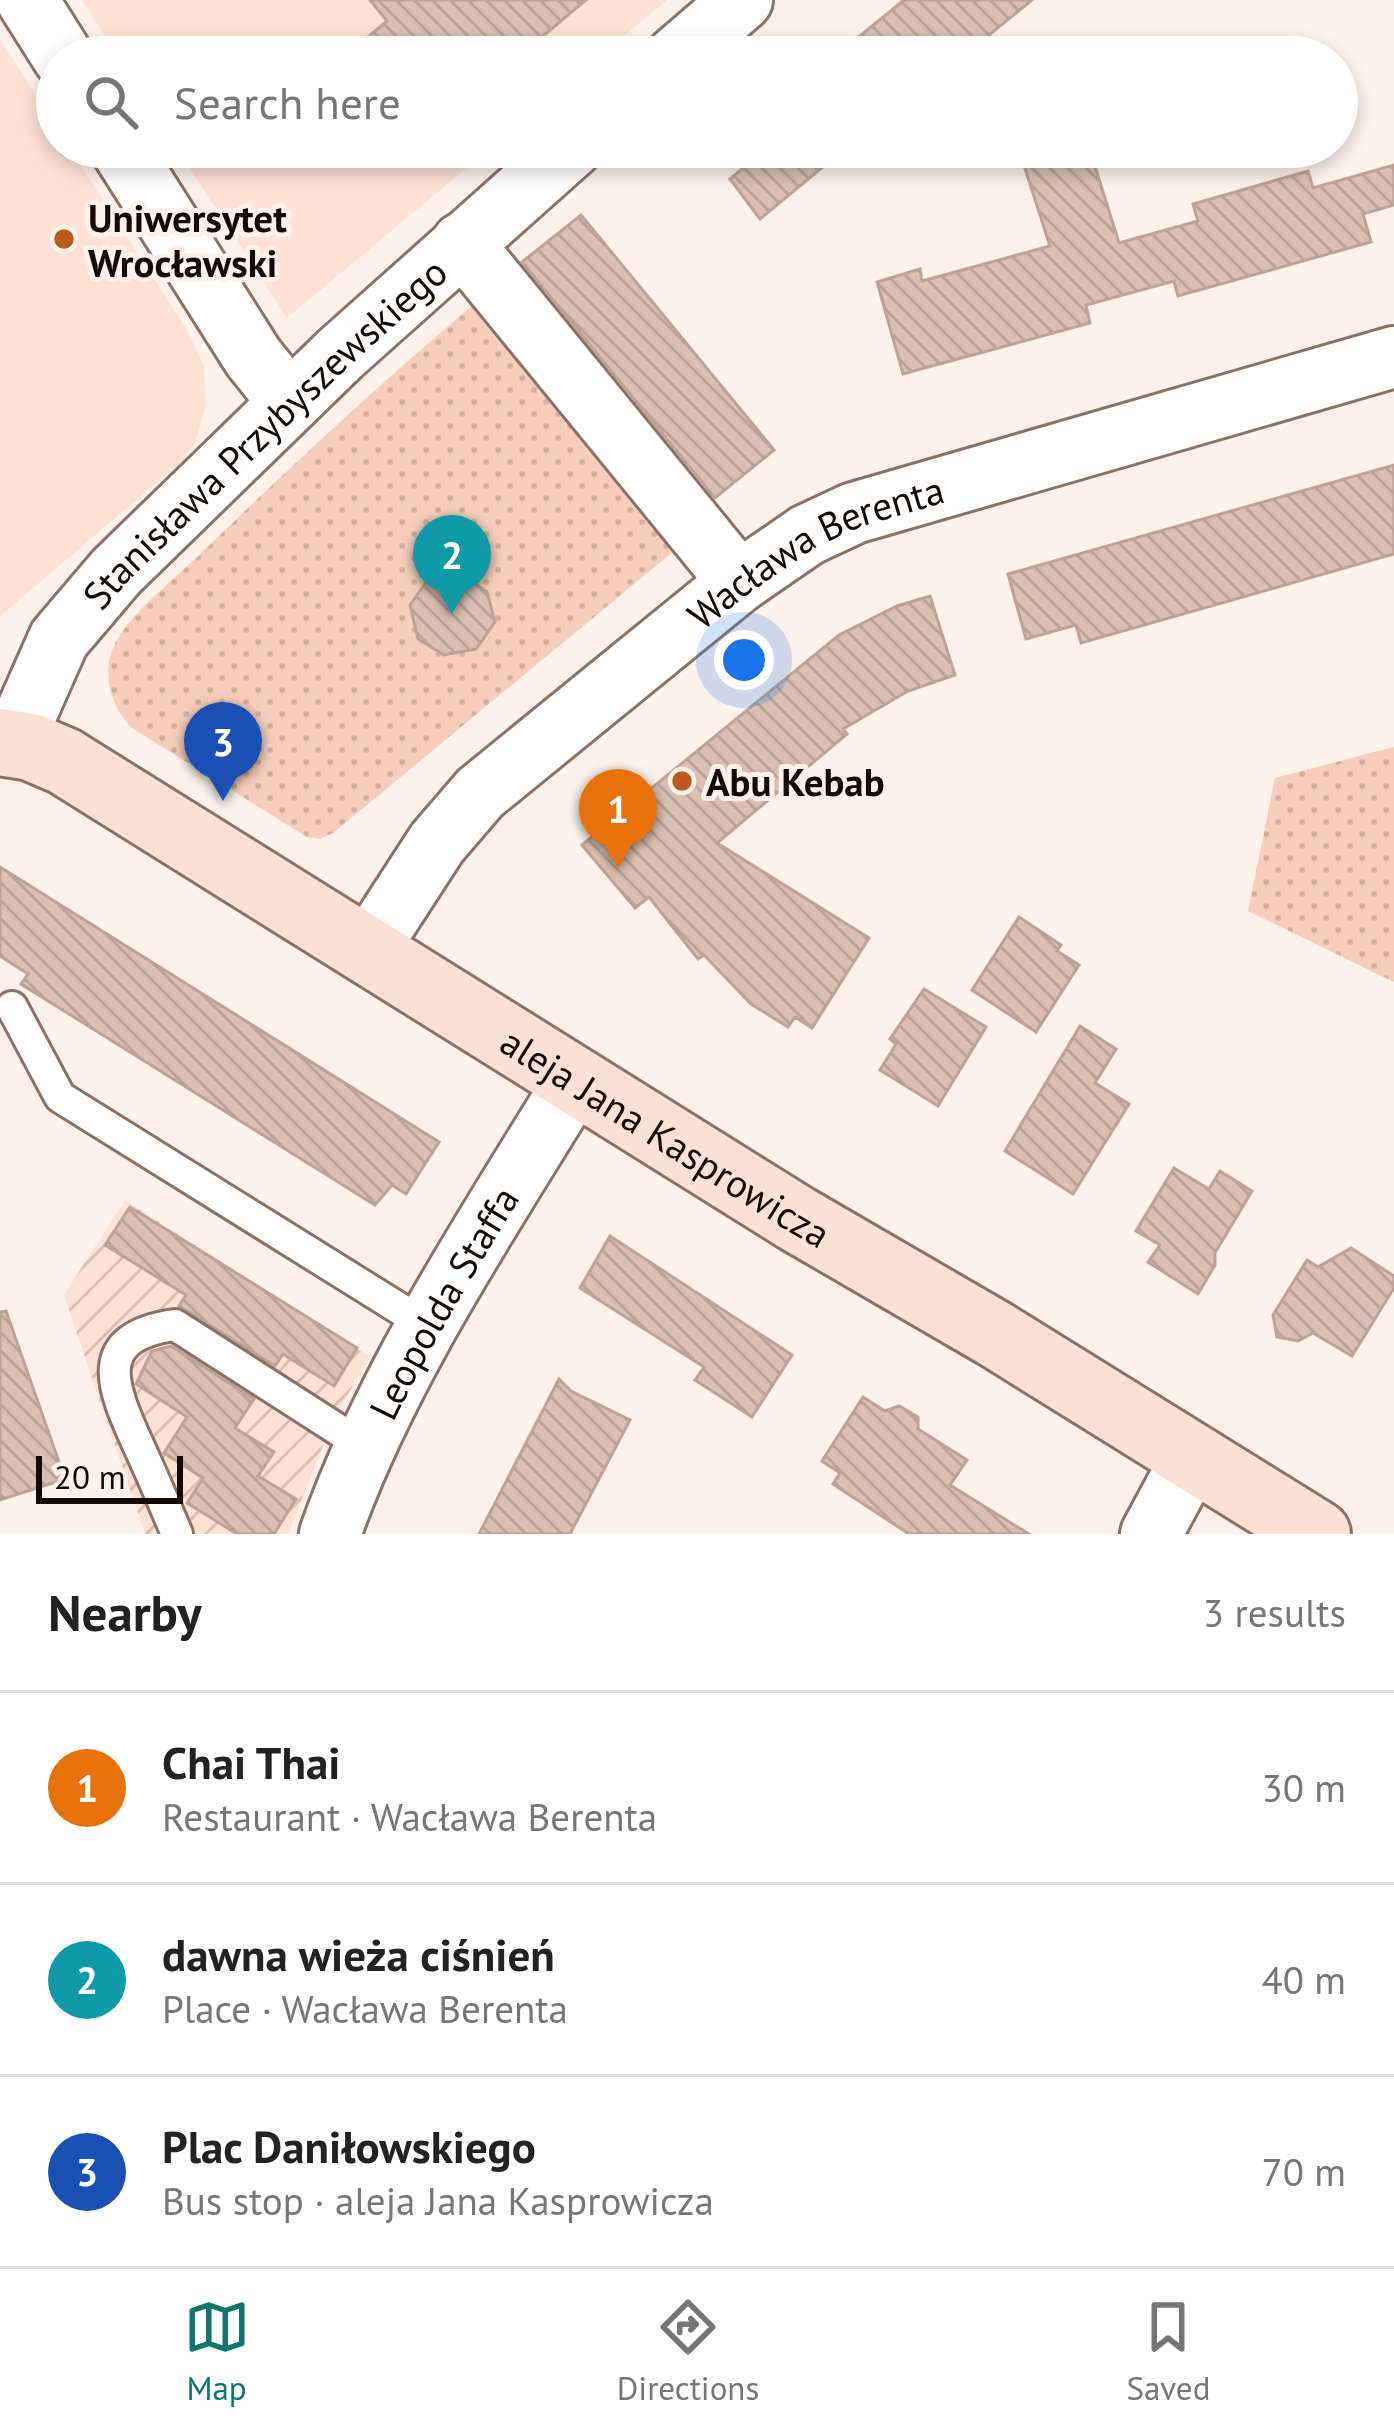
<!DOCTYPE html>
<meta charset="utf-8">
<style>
:root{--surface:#fff;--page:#f2f2f2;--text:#222;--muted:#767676;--line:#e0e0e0;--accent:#0f766e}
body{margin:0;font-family:"PT Sans",sans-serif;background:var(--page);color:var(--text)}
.scale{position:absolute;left:36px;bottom:30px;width:147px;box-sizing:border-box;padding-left:12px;border:6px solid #130a06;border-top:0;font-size:33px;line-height:42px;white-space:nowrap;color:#130a06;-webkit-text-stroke:9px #fcf1eb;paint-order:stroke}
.you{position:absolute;left:744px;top:660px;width:42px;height:42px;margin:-30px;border:9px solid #fff;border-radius:50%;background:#1a73e8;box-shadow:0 0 0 18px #1a73e833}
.badge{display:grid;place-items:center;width:78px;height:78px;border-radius:50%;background:var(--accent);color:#fff;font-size:39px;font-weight:700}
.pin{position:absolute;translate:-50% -99px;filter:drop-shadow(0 3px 6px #0008)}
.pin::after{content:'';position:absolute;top:63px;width:42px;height:36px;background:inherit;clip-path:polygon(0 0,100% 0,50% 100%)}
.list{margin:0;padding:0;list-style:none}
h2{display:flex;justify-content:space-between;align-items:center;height:156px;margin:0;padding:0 48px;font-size:51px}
h2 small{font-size:39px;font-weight:400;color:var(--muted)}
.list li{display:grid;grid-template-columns:78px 1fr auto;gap:36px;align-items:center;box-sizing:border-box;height:192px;padding:0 48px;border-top:3px solid var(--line)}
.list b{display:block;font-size:45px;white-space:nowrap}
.list p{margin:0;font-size:39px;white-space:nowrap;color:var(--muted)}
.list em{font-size:39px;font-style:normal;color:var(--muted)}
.icon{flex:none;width:66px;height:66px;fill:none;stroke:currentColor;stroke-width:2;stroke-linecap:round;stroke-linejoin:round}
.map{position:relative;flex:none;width:1394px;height:1534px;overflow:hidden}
.search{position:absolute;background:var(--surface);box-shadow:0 6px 18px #0003;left:36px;right:36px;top:36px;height:132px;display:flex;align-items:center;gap:30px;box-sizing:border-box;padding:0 42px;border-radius:66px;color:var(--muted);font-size:45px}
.sheet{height:732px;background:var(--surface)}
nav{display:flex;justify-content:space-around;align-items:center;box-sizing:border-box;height:168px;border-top:3px solid var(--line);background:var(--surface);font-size:33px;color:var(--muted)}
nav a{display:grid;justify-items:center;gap:6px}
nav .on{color:var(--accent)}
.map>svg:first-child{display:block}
.built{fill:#fee1d3}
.industrial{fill:url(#industrial-furrows)}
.park{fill:url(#park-dots)}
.building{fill:url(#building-back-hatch);stroke:#bda295;stroke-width:3}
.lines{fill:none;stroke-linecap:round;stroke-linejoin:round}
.lane-casing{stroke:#8b7266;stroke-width:36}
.street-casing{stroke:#8b7266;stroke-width:66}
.secondary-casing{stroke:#8b7266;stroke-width:72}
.lane{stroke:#fff;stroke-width:30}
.street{stroke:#fff;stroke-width:60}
.secondary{stroke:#fbe1d4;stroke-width:66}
.poi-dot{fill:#bc591f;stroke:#fcf1eb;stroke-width:4.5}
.labels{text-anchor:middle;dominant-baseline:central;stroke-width:10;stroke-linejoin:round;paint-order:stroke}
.poi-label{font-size:39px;font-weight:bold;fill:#130a06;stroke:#fcf1eb;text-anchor:start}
.street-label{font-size:39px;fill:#130a06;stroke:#fcf1eb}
</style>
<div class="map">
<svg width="1394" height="1534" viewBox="0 0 1394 1534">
<defs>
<pattern id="industrial-furrows" width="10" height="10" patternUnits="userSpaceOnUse" patternTransform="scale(3)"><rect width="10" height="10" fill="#fee1d3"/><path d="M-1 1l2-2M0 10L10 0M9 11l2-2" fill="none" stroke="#d9c0b4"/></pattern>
<pattern id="park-dots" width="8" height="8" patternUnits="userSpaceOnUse" patternTransform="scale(3)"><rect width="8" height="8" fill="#f7cebb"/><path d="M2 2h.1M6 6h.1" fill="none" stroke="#d3b09f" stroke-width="1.8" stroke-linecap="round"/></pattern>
<pattern id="building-back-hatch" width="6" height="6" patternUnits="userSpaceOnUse" patternTransform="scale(3)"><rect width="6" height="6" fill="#dabeb1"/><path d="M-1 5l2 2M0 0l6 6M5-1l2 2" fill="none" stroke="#baa297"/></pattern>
</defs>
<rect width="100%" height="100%" fill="#fcf1eb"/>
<g class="built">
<path d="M 82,0 L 667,0 L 599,57 L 118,57 Z"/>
<path d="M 0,39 L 57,128 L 57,147 L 69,147 L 187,330 L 204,366 L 206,405 L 195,443 L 182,461 L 0,616 Z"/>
<path d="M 176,147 L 492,147 L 287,318 Z"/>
</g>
<path class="industrial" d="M 125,1200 L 370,1357 L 334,1418 L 288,1534 L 145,1534 L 64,1295 Z"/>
<g class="park">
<path d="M 487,293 L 686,541 L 333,833 L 320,839 L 307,837 L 132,728 C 110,707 101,671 115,644 C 128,616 173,580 196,558 C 291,466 386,378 487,293 Z"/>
<path d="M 1394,747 L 1394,982 L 1248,911 L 1275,778 Z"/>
</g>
<g class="building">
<path d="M 370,0 L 586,0 L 518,57 L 344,57 L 387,21 Z"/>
<path d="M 904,0 L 1032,0 L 962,57 L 834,57 Z"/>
<path d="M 768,147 L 847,147 L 760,219 L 730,179 Z"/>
<path d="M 1018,147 L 1089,147 L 1119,243 L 1198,221 L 1193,204 L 1308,171 L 1313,188 L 1394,165 L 1394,205 L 1363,214 L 1371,242 L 1178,296 L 1174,281 L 1086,305 L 1090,323 L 903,374 L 877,282 L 920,269 L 922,281 L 1050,246 Z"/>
<path d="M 581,215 L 774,450 L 715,498 L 522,262 Z"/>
<path d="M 1394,465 L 1394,554 L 1081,643 L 1076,625 L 1026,639 L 1008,574 Z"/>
<path d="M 460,573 L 487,592 L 495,622 L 476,649 L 444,655 L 418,639 L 410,605 L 427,581 Z"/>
<path d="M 930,596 L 955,675 L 908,691 L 843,729 L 847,734 L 717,843 L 869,938 L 812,1028 L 795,1017 L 788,1027 L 751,1004 L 704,955 L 698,959 L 649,897 L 635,908 L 582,845 L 839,635 L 897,606 Z"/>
<path d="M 0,867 L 439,1142 L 406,1194 L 392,1185 L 375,1205 L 21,984 L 28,974 L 0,956 Z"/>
<path d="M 1019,917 L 1061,945 L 1057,951 L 1079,965 L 1036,1032 L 972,990 Z"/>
<path d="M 924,989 L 986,1027 L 938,1106 L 880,1070 L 896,1044 L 890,1039 Z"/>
<path d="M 1080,1026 L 1116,1049 L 1095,1083 L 1129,1104 L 1073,1194 L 1005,1151 Z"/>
<path d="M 1174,1168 L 1209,1189 L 1220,1171 L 1252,1191 L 1215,1253 L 1215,1265 L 1198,1294 L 1148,1262 L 1160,1245 L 1136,1231 Z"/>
<path d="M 130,1207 L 357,1348 L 334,1386 L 283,1354 L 275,1366 L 179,1306 L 186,1295 L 105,1245 Z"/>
<path d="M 610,1236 L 792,1355 L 752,1417 L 695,1380 L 704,1367 L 580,1288 Z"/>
<path d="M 1351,1248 L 1394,1276 L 1394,1288 L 1352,1356 L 1313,1333 L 1298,1341 L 1277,1337 L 1273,1315 L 1307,1260 L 1318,1267 Z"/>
<path d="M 6,1311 L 65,1479 L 0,1500 L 0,1312 Z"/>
<path d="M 171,1346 L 254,1399 L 235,1428 L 274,1452 L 258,1476 L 296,1499 L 274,1534 L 237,1534 L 187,1503 L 203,1478 L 164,1453 L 187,1417 L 136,1384 L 152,1351 Z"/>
<path d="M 559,1379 L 571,1391 L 630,1420 L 570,1534 L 479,1534 Z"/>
<path d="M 863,1397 L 885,1411 L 899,1406 L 918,1417 L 918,1429 L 967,1460 L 950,1485 L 1029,1534 L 909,1534 L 833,1484 L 840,1473 L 822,1461 Z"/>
</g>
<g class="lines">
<defs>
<g id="lane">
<path d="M 12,1007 L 60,1097 L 429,1327"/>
<path d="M 177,1534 C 165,1506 153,1477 140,1449 C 114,1391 87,1337 175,1325 L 365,1447"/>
</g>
<g id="street">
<path d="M 27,0 L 63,57"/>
<path d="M 676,57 L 742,0"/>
<path d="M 120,147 L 253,357 L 289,402"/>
<path d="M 462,243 L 739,582"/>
<path id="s1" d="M 13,743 L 59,639 L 116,572 L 340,354 L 572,147"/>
<path id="s2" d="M 367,951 L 437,843 L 480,793 L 739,582 L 807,535 L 854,513 L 1394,357"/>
<path id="s3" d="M 330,1534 C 385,1377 488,1223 575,1081"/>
<path d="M 1151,1534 L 1193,1456"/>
</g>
<g id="secondary">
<path id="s4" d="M 0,742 L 31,747 L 64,761 L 797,1219 L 995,1334 L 1317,1534"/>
</g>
</defs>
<use href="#lane" class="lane-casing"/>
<use href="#street" class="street-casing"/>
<use href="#secondary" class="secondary-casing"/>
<use href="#lane" class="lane"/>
<use href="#street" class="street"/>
<use href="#secondary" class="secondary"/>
</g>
<g class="poi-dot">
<circle cx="64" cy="239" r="12"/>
<circle cx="682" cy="781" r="12"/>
</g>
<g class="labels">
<g class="poi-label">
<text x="88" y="217">Uniwersytet<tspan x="88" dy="45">Wrocławski</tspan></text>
<text x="706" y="781">Abu Kebab</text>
</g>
<g class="street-label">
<text stroke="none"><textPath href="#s1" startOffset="405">Stanisława Przybyszewskiego</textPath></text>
<text stroke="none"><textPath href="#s2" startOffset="612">Wacława Berenta</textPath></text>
<text stroke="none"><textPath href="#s4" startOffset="777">aleja Jana Kasprowicza</textPath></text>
<text stroke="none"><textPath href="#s3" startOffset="258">Leopolda Staffa</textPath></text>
</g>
</g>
</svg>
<div class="scale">20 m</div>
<div class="you"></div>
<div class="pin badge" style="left:618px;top:868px;background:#e8710a">1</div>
<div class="pin badge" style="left:452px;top:614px;background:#0f9aa8">2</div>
<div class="pin badge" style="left:223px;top:801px;background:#1a4fb4">3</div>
<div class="search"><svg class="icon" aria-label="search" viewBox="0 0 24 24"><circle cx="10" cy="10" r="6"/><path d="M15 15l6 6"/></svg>Search here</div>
</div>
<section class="sheet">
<h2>Nearby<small>3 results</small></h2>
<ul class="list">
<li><span class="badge" style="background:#e8710a">1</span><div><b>Chai Thai</b><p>Restaurant · Wacława Berenta</p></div><em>30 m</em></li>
<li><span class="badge" style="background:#0f9aa8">2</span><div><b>dawna wieża ciśnień</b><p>Place · Wacława Berenta</p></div><em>40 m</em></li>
<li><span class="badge" style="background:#1a4fb4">3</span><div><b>Plac Daniłowskiego</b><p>Bus stop · aleja Jana Kasprowicza</p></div><em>70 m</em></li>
</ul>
</section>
<nav>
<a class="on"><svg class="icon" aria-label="map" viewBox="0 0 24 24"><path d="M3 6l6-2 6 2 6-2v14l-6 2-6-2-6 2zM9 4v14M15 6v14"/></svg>Map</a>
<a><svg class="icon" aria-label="directions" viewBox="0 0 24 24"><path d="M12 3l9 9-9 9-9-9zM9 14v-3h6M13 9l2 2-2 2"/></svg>Directions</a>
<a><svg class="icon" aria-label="saved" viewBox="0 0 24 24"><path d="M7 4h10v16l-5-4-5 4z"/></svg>Saved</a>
</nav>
